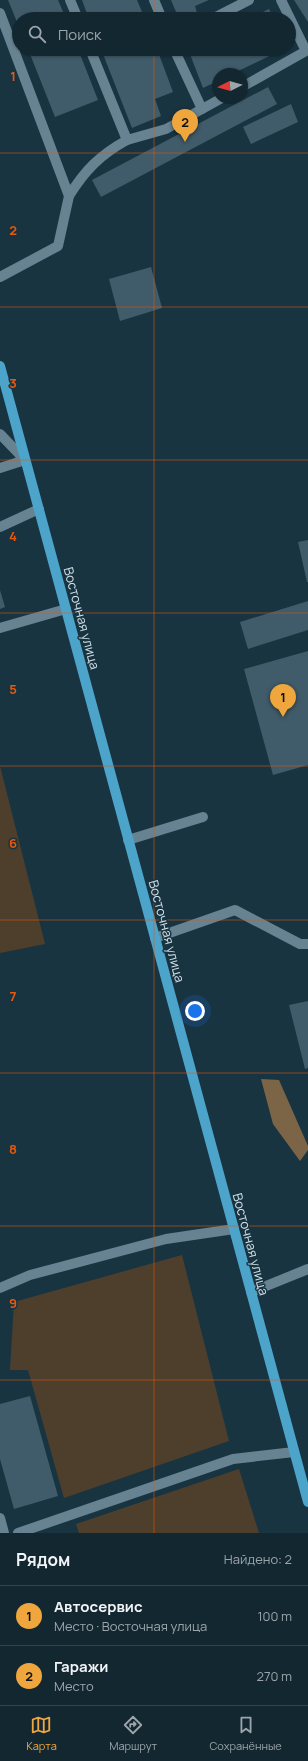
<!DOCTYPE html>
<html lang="ru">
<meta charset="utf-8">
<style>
:root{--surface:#132731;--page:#1c2f39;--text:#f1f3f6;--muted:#9da5ab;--line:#32444d;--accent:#efa73d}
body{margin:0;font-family:Manrope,sans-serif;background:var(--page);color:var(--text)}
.compass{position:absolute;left:212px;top:68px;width:36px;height:36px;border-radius:50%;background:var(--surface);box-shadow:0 1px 3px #0004;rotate:264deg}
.you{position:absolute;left:195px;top:1011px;width:14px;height:14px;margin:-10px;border:3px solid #fff;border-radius:50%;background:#1a73e8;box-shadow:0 0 0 6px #1a73e833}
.badge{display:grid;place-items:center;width:26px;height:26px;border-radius:50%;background:var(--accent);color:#111;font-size:13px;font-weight:700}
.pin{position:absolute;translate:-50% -33px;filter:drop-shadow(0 1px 2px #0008)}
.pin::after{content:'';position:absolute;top:21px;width:14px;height:12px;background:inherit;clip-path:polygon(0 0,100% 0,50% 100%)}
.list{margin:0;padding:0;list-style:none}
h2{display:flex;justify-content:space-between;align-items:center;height:52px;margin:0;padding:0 16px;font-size:17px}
h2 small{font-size:13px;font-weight:400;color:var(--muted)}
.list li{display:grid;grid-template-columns:26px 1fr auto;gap:12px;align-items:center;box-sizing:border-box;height:60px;padding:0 16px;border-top:1px solid var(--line)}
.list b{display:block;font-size:15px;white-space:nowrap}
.list p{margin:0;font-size:13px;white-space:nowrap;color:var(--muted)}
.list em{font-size:13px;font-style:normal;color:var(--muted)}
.icon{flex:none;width:22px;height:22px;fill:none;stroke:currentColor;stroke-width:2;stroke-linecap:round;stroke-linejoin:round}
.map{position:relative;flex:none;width:308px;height:1533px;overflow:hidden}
.search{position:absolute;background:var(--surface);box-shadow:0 1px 3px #0004;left:12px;right:12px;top:12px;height:44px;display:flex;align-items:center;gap:10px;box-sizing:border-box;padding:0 14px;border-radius:22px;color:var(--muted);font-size:15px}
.sheet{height:172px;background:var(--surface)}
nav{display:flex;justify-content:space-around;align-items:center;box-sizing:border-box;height:56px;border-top:1px solid var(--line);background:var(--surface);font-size:11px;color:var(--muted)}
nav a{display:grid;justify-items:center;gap:2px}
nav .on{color:var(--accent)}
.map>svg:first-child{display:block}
.green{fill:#4e3f2c}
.forest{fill:#7c6447}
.building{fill:#405b69}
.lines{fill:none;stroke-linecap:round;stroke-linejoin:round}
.minor{stroke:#678392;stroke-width:10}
.major{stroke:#4ca4ca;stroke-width:10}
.grid{fill:none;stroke:#e8590c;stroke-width:1;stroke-opacity:0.55}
.labels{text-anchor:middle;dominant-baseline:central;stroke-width:3;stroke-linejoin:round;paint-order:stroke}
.street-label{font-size:13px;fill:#d1e0e8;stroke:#193441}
.grid-label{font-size:13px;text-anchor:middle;font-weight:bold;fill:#e8590c;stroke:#193441;stroke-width:3;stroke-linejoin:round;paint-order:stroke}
</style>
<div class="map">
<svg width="308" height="1533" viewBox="0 0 308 1533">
<rect width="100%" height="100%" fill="#193441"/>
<g class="green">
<path d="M 0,766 L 45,944 L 0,953 Z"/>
<path d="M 182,1255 L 229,1441 L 64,1498 L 28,1370 L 10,1370 L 14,1302 Z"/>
<path d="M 239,1469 L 259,1533 L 79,1533 L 76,1524 Z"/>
</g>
<path class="forest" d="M 261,1079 L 279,1080 L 308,1146 L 308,1150 L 300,1161 L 273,1124 Z"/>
<g class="building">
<path d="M 8,0 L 58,0 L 66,19 L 19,19 L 19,27 Z"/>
<path d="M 82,0 L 137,0 L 145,19 L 89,19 Z"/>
<path d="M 171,0 L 209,0 L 195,6 L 197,13 L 183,19 L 179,19 Z"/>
<path d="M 294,0 L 308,0 L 308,22 Z"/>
<path d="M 269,9 L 274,19 L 248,19 Z"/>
<path d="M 28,49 L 78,49 L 98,100 L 55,117 Z"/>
<path d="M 101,49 L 157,49 L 173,92 L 155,99 L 161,116 L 132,128 Z"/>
<path d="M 188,49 L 284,49 L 232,74 L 218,74 L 218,81 L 203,88 Z"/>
<path d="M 268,87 L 277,104 L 101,197 L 92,180 Z"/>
<path d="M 291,104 L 298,122 L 251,144 L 243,127 Z"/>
<path d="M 151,267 L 162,308 L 120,321 L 109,279 Z"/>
<path d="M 308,540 L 308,582 L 307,582 L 298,542 Z"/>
<path d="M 0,590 L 5,607 L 0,609 Z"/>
<path d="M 308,601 L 308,630 L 248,649 L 240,622 Z"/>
<path d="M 308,651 L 308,765 L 273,775 L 244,669 Z"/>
<path d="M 308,1001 L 308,1068 L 305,1069 L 289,1005 Z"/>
<path d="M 30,1396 L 58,1496 L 14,1509 L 0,1459 L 0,1404 Z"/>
</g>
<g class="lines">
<g class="minor">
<path d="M 70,0 L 78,19"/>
<path d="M 154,0 L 162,19"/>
<path d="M 0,13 L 69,196 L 58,246 L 0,277"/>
<path d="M 212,19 L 249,0"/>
<path d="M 174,49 L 202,109"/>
<path d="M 242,87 L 306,51 L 281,0"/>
<path d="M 127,140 L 166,129 L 222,98"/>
<path d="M 69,196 C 85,170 100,155 127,140 L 90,49"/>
<path d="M 0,434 L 25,460 L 0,468"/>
<path d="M 0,527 L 39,509"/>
<path d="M 0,628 L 66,609"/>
<path d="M 128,840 L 203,817"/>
<path d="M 155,938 L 235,910 L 300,944 L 308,944"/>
<path d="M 0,1288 L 30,1275 L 166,1239 L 234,1229"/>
<path d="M 251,1292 L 308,1269"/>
<path d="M 0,1518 L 4,1533"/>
<path d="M 18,1533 L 233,1459 L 294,1452"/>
</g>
<path class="major" d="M 0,366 L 308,1502"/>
</g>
<path class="grid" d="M 154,0 L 154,19M 154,49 L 154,1533M 0,153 L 308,153M 0,307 L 308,307M 0,460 L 308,460M 0,613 L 308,613M 0,766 L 308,766M 0,920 L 308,920M 0,1073 L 308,1073M 0,1226 L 308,1226M 0,1380 L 308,1380"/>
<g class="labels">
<g class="street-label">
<text transform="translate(82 618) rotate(75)">Восточная улица</text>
<text transform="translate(167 931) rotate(75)">Восточная улица</text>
<text transform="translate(251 1244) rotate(75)">Восточная улица</text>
</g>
</g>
<g class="grid-label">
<text x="13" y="81">1</text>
<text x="13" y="235">2</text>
<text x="13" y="388">3</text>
<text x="13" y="541">4</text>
<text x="13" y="694">5</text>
<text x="13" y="848">6</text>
<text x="13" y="1001">7</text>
<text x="13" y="1154">8</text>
<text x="13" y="1308">9</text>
</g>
</svg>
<svg class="compass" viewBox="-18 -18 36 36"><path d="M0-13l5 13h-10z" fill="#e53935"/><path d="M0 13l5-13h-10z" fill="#9da5ab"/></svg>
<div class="you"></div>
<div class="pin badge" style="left:283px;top:717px">1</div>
<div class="pin badge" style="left:185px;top:142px">2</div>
<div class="search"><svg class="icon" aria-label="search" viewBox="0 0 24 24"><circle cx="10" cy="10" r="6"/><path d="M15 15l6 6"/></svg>Поиск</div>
</div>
<section class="sheet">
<h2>Рядом<small>Найдено: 2</small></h2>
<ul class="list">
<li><span class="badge">1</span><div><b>Автосервис</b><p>Место · Восточная улица</p></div><em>100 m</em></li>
<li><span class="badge">2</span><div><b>Гаражи</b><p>Место</p></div><em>270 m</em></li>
</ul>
</section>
<nav>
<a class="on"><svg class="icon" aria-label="map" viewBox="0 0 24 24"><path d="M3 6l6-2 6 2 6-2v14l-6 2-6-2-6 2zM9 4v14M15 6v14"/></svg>Карта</a>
<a><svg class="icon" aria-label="directions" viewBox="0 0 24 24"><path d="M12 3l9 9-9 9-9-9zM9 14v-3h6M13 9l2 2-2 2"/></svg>Маршрут</a>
<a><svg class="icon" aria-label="saved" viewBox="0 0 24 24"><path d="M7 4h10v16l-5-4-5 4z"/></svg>Сохранённые</a>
</nav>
